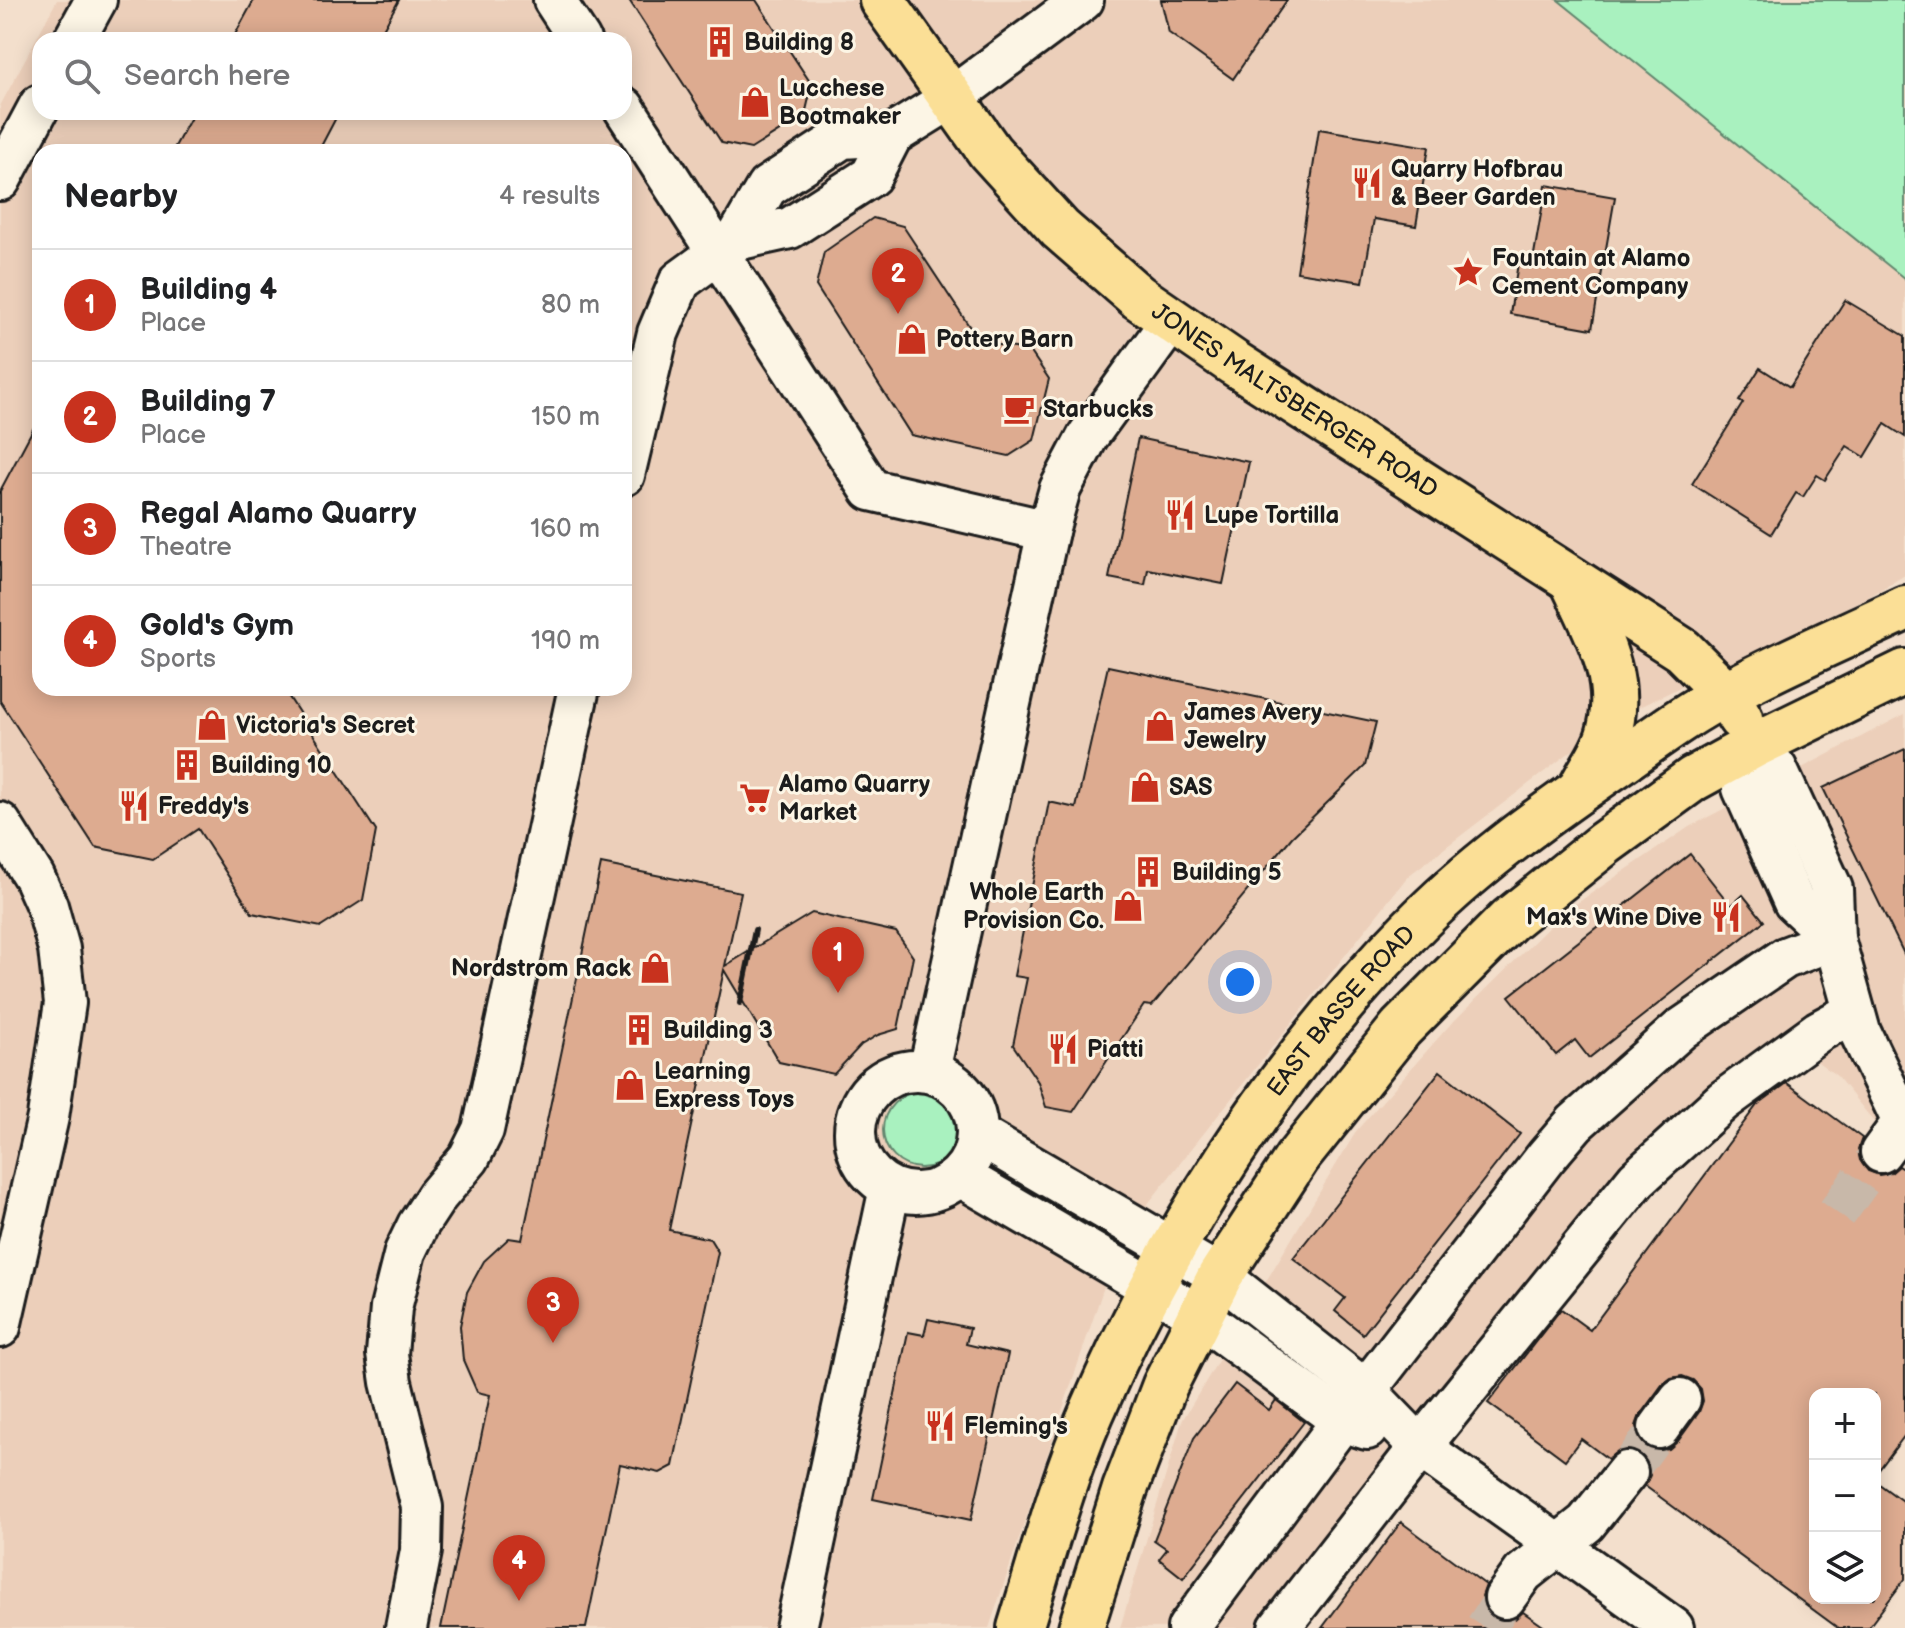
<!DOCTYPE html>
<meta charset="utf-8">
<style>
:root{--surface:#fff;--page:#f6f6f6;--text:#202124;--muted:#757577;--line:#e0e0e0;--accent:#c8321e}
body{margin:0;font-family:"Balsamiq Sans",sans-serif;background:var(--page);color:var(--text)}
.controls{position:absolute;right:24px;bottom:24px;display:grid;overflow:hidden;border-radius:16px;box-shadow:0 4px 20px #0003}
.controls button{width:72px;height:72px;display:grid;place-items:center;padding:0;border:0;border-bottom:2px solid var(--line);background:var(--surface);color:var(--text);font:40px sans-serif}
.you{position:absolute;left:1240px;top:982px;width:28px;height:28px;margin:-20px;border:6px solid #fff;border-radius:50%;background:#1a73e8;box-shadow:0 0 0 12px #1a73e833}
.badge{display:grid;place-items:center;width:52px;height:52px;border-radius:50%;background:var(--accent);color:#fff;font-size:26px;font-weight:700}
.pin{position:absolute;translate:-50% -66px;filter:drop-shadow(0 2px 4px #0008)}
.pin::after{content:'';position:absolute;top:42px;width:28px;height:24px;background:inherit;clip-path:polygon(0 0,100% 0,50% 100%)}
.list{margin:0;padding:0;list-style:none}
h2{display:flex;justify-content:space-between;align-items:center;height:104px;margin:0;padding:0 32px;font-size:34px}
h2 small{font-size:26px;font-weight:400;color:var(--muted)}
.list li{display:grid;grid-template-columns:52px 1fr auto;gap:24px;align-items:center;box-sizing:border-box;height:112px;padding:0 32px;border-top:2px solid var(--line)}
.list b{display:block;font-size:30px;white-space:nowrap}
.list p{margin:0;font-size:26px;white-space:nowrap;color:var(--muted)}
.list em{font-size:26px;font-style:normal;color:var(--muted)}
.icon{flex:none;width:44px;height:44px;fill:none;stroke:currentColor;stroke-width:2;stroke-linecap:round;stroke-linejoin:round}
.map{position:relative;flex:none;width:1905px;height:1628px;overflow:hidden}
.search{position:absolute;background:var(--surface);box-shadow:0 4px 20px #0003;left:32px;top:32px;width:600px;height:88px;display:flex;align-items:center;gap:20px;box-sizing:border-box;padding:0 28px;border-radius:24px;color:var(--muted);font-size:30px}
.panel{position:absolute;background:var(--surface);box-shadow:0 4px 20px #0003;left:32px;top:144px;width:600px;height:552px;border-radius:24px}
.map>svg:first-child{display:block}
.built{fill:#eccfba;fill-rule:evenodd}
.green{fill:#a9f1bf;stroke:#62866e;stroke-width:2}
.building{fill:#ddab90;stroke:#1c1c1c;stroke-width:2;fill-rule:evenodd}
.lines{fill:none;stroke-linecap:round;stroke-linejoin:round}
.minor-tunnel{stroke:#c8b8a9;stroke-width:40;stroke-dasharray:40 20;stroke-linecap:butt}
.minor-casing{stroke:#1c1c1c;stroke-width:46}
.major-casing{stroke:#1c1c1c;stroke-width:50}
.minor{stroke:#fcf5e5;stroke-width:40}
.major{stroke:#fbdf96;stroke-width:44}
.rail{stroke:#1c1c1c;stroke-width:6}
.labels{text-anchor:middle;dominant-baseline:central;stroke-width:6;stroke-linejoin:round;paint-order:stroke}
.poi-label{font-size:24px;font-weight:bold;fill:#1c1c1c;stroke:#fcf5e5;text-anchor:start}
.street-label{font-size:24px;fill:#1c1c1c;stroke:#fcf5e5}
</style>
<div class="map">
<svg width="1905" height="1628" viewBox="0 0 1905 1628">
<rect width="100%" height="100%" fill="#f3dfcc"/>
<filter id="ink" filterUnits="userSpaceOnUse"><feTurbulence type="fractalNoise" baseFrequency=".0125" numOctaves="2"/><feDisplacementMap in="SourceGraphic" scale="16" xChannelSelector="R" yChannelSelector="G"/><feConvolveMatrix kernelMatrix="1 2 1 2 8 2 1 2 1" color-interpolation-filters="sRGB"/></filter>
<g filter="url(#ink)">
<g class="built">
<path d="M 57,0 L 1630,0 L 1905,189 L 1905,575 L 1872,595 L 1612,720 L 1408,876 L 1120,1239 L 989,1628 L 0,1628 L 0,106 ZM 40,40 L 624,40 L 624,112 L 40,112 ZM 40,152 L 624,152 L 624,688 L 40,688 Z"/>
<path d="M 1905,714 L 1905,1160 L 1837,1076 L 1803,1051 L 1631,1201 L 1306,1628 L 1120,1628 L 1182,1421 L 1357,1130 L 1447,1028 L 1564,912 L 1689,827 Z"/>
</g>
<g class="green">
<path d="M 1558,0 L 1905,0 L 1905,279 Z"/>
<circle cx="921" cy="1130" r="38"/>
</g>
<g class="building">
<path d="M 254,0 L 399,0 L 377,40 L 232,40 Z"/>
<path d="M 629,0 L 756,0 L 812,85 L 805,115 L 751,149 L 722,143 Z"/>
<path d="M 1161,0 L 1287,0 L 1233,79 L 1169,33 Z"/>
<path d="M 194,112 L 339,112 L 318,152 L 172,152 Z"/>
<path d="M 1319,129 L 1429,147 L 1416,226 L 1374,219 L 1363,282 L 1297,272 Z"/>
<path d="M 1546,185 L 1615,197 L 1592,329 L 1510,314 L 1518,263 L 1532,266 Z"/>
<path d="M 873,218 L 903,226 L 979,341 L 1030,351 L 1049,379 L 1034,440 L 1009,456 L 911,435 L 816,286 L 824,252 Z"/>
<path d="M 1845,300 L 1905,336 L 1905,437 L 1885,424 L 1865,457 L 1847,446 L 1825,480 L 1817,475 L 1803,497 L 1796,493 L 1771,534 L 1692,484 L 1743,403 L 1739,401 L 1760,368 L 1790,387 Z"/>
<path d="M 40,416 L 40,688 L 283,688 L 376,831 L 363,900 L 321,927 L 252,913 L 198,829 L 153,859 L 95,847 L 0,701 L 0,491 Z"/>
<path d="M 1138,438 L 1249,462 L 1223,584 L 1148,569 L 1145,585 L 1109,578 Z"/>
<path d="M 1108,666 L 1376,722 L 1365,766 L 1292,837 L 1152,1006 L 1144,1005 L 1073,1112 L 1046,1107 L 1038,1082 L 1013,1045 L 1027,978 L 1014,976 L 1049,802 L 1076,808 Z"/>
<path d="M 1905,749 L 1905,956 L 1823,788 Z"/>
<path d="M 1690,854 L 1731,906 L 1743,895 L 1764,921 L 1589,1058 L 1575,1040 L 1556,1055 L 1509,996 Z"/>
<path d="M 601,864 L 741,892 L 725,966 L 812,913 L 896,932 L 913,957 L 898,1029 L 878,1035 L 861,1045 L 834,1074 L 779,1062 L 724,970 L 669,1230 L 710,1239 L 718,1252 L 673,1466 L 660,1473 L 620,1464 L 586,1628 L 441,1628 L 490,1395 L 477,1392 L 463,1360 L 460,1326 L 467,1292 L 484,1261 L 509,1238 L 522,1240 Z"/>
<path d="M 1440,1071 L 1520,1134 L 1363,1334 L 1335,1311 L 1345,1298 L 1293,1258 Z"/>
<path d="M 1787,1083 L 1862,1138 L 1858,1149 L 1860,1160 L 1868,1171 L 1879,1175 L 1891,1173 L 1899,1166 L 1905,1170 L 1905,1435 L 1875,1475 L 1875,1394 L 1815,1394 L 1815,1598 L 1875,1598 L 1875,1481 L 1905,1503 L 1905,1579 L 1868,1628 L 1838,1628 L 1645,1486 L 1650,1475 L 1649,1464 L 1641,1454 L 1630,1449 L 1619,1450 L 1608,1459 L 1581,1439 L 1565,1460 L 1488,1403 L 1561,1309 L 1590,1330 L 1757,1105 ZM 1682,1376 L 1693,1380 L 1701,1389 L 1703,1401 L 1699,1412 L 1678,1441 L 1669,1449 L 1657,1451 L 1646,1447 L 1638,1437 L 1636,1426 L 1640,1415 L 1662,1385 L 1671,1378 Z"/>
<path d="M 928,1319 L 970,1328 L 966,1344 L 1008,1354 L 971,1520 L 873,1499 L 908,1332 L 924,1335 Z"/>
<path d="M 1235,1384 L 1269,1410 L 1276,1400 L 1304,1422 L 1183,1578 L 1159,1559 L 1167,1549 L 1154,1540 L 1194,1438 Z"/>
<path d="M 1401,1522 L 1486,1585 L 1482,1596 L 1484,1608 L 1491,1616 L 1503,1621 L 1515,1619 L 1523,1612 L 1546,1628 L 1322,1628 Z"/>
</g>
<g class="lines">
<g class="minor-tunnel">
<path d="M 1837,1213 L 1881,1152"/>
<path d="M 1627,1472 L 1659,1428"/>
<path d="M 1485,1628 L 1505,1598"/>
</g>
<defs>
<g id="minor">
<path d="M 554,0 L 580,40"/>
<path d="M 74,40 L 96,0"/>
<path d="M 624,108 L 871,490 L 1048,531"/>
<path d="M 0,180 L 40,105"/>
<path d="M 736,240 L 790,228 L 871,176 L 892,135"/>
<path d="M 624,475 L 658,333 L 680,281 L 736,240 L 767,187 L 842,138 L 892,135 L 950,99 L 1083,0"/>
<path d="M 1755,745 L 1776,768 L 1832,889 L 1834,939 L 1860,1032 L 1903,1122 L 1881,1152"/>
<path d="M 1755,745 L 1743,788 L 1794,902 L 1834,939"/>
<path d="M 0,823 L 34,877 L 47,906 L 59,949 L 65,1003 L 48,1117 L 0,1327"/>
<circle cx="916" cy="1132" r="61"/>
<path d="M 929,1071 L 1048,531 L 1060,489 L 1088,436 L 1172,320"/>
<path d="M 978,1135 L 1220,1276 L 1366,1391 L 1420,1447 L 1673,1628"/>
<path d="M 960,1176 L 1200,1316 L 1342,1421 L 1367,1429"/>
<path d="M 1659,1428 L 1680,1399"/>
<path d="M 1505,1598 L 1523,1573 L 1586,1523 L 1627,1472"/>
<path d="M 406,1628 L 421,1551 L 422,1507 L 391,1382 L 387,1354 L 391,1308 L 405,1252 L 418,1225 L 437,1196 L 469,1158 L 483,1130 L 579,688"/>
<path d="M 796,1628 L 890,1188"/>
<path d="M 1188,1628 L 1342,1421 L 1546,1157 L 1575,1123 L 1681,1029 L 1785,958 L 1834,939"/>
<path d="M 1279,1628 L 1420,1447 L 1637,1179 L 1723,1101 L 1819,1031 L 1854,1012"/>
</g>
<g id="major">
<path id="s1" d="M 882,0 L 990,152 L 1060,229 L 1138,297 L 1234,363 L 1682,650 L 1725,693 L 1740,718"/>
<path d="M 1572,580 C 1595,630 1626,679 1608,736 C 1603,753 1590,770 1582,786"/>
<path id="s2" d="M 1020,1628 C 1042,1558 1062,1481 1091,1414 C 1168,1236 1275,1067 1411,929 C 1470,868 1540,818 1609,770 C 1647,744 1685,714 1727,693 C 1784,662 1846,636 1905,608"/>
<path d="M 1081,1628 L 1125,1489 L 1165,1385 L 1220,1276 L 1297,1158 L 1401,1028 L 1509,920 L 1605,843 L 1693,779 L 1755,745 L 1905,672"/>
</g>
</defs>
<use href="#minor" class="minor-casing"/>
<use href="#major" class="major-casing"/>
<use href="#minor" class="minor"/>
<use href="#major" class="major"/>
<path class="rail" d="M 740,1003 L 755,930"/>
</g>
</g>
<defs>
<symbol id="building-bare" viewBox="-9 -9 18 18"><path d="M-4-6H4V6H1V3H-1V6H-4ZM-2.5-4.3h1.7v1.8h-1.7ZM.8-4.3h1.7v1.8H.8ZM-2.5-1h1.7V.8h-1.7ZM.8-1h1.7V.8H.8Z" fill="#c8321e" stroke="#fcf5e5" stroke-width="2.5" paint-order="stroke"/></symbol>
<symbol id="shop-bare" viewBox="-9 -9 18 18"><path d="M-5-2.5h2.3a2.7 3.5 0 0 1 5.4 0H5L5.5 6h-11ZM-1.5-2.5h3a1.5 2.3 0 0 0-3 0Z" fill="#c8321e" stroke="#fcf5e5" stroke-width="2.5" paint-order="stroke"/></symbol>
<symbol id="restaurant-bare" viewBox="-9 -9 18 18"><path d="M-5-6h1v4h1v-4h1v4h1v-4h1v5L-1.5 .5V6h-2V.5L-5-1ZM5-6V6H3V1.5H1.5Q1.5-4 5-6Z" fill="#c8321e" stroke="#fcf5e5" stroke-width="2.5" paint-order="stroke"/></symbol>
<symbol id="sight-bare" viewBox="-9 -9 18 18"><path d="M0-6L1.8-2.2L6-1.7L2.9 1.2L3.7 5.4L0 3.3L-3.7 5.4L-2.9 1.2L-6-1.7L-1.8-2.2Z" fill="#c8321e" stroke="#fcf5e5" stroke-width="2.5" paint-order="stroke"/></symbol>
<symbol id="cafe-bare" viewBox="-9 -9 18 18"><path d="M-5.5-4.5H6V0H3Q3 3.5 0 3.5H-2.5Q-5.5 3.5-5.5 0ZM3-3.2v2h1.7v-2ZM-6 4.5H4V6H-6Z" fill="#c8321e" stroke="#fcf5e5" stroke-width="2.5" paint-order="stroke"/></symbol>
<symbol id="supermarket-bare" viewBox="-9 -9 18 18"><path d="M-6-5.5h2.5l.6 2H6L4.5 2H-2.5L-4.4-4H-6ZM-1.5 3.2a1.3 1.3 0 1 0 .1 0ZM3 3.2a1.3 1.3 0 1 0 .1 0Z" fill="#c8321e" stroke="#fcf5e5" stroke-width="2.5" paint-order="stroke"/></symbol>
</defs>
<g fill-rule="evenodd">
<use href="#building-bare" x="698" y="20" width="44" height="44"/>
<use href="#shop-bare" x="733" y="80" width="44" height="44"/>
<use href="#restaurant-bare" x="1345" y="161" width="44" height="44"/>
<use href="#sight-bare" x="1446" y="250" width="44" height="44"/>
<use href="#shop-bare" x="890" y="317" width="44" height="44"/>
<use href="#cafe-bare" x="997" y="387" width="44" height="44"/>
<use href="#restaurant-bare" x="1158" y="493" width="44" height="44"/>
<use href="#shop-bare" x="190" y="703" width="44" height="44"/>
<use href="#shop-bare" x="1138" y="704" width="44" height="44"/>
<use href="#building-bare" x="165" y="743" width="44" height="44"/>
<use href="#shop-bare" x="1123" y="765" width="44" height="44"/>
<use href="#supermarket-bare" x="733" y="776" width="44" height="44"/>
<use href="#restaurant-bare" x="112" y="784" width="44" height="44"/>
<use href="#building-bare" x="1126" y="850" width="44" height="44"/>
<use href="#shop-bare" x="1106" y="884" width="44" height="44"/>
<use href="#restaurant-bare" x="1704" y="895" width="44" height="44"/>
<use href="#shop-bare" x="633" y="946" width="44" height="44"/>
<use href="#building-bare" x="617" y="1008" width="44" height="44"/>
<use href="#restaurant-bare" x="1041" y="1027" width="44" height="44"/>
<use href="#shop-bare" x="608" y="1063" width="44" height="44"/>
<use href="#restaurant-bare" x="918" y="1404" width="44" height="44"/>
</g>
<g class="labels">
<g class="poi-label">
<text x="744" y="42">Building 8</text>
<text x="779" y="88">Lucchese<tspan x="779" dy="28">Bootmaker</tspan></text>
<text x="1391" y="169">Quarry Hofbrau<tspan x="1391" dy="28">&amp; Beer Garden</tspan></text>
<text x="1492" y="258">Fountain at Alamo<tspan x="1492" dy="28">Cement Company</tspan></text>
<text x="936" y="339">Pottery Barn</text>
<text x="1043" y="409">Starbucks</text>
<text x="1204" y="515">Lupe Tortilla</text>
<text x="1184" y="712">James Avery<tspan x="1184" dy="28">Jewelry</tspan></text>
<text x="236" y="725">Victoria's Secret</text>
<text x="211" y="765">Building 10</text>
<text x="779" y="784">Alamo Quarry<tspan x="779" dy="28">Market</tspan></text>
<text x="1169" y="787">SAS</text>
<text x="158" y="806">Freddy's</text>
<text x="1172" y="872">Building 5</text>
<text x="1104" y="892" text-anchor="end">Whole Earth<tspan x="1104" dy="28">Provision Co.</tspan></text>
<text x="1702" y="917" text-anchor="end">Max's Wine Dive</text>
<text x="631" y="968" text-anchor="end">Nordstrom Rack</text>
<text x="663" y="1030">Building 3</text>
<text x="1087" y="1049">Piatti</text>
<text x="654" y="1071">Learning<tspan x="654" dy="28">Express Toys</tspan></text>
<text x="964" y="1426">Fleming's</text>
</g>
<g class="street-label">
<text stroke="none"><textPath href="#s1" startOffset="582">JONES MALTSBERGER ROAD</textPath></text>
<text stroke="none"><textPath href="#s2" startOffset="702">EAST BASSE ROAD</textPath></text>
</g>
</g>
</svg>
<div class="controls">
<button>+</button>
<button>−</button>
<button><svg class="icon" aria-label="layers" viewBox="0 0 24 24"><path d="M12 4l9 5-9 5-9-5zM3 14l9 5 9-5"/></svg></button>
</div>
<div class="you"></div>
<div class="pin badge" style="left:838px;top:993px">1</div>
<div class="pin badge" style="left:898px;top:314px">2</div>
<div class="pin badge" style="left:553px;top:1343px">3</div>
<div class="pin badge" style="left:519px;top:1601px">4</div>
<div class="search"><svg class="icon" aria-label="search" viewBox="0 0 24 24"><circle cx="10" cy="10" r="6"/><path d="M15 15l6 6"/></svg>Search here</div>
<section class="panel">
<h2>Nearby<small>4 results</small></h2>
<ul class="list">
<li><span class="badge">1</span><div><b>Building 4</b><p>Place</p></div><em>80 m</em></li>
<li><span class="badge">2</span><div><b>Building 7</b><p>Place</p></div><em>150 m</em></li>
<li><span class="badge">3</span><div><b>Regal Alamo Quarry</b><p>Theatre</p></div><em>160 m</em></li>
<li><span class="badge">4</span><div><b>Gold's Gym</b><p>Sports</p></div><em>190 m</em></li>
</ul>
</section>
</div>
